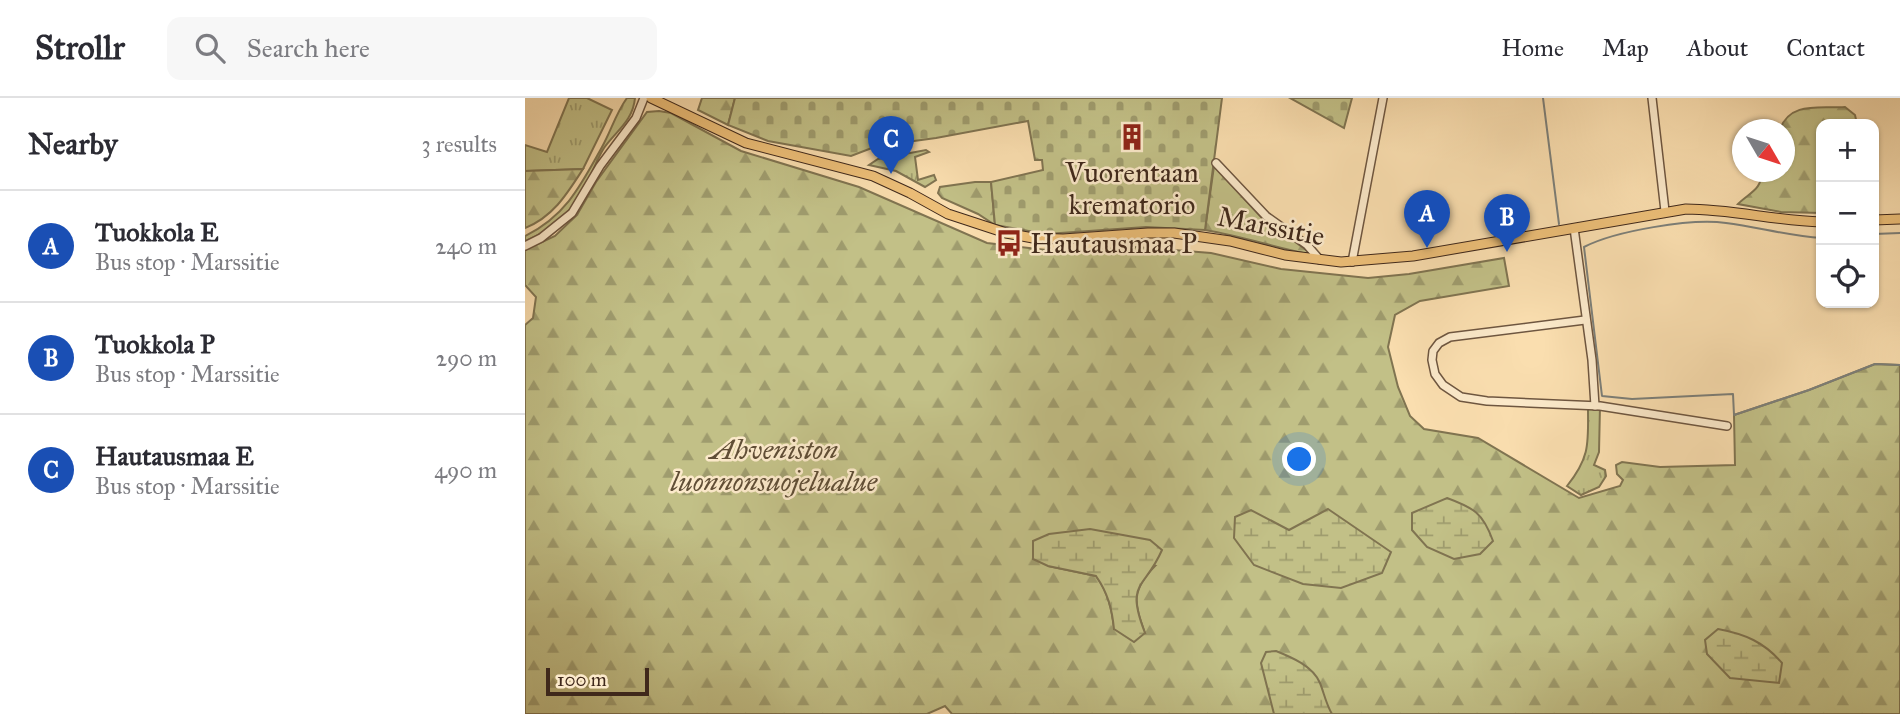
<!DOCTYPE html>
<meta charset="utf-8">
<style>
:root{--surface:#fff;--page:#f7f7f7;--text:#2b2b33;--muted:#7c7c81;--line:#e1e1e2;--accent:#d93025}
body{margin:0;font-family:"IM FELL Great Primer",serif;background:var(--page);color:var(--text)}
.controls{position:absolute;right:21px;top:21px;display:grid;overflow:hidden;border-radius:14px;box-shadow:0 2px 5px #0004}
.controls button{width:63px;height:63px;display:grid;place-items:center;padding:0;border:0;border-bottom:2px solid var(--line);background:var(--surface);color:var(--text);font:35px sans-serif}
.compass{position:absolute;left:1207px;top:21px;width:63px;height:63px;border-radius:50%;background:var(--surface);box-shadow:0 2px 5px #0004;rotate:129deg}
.scale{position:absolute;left:21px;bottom:18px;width:103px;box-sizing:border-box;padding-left:7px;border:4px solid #3f281b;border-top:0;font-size:19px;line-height:24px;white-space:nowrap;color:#3f281b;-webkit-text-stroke:5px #fceacb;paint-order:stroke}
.you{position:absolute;left:775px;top:362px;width:24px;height:24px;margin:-18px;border:5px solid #fff;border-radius:50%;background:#1a73e8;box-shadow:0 0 0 10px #1a73e833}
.badge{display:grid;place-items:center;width:46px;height:46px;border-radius:50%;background:var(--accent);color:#fff;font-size:23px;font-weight:700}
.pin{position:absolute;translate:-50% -58px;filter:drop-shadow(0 2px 4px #0008)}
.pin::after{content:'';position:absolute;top:37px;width:24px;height:21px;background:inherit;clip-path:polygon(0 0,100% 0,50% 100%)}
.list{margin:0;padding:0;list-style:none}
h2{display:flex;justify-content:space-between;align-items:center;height:91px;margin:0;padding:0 28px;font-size:30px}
h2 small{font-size:23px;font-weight:400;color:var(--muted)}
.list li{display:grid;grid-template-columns:46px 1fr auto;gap:21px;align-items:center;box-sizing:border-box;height:112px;padding:0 28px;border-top:2px solid var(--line)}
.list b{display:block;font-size:26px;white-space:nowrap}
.list p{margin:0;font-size:23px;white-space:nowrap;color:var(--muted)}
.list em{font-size:23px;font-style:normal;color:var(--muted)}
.icon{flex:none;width:38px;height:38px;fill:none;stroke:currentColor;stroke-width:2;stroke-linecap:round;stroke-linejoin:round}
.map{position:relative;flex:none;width:1375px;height:616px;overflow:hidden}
header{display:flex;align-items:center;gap:42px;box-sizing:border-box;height:98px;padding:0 35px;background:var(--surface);border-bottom:2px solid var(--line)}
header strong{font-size:33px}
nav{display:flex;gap:38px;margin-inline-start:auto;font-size:24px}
.search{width:490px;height:63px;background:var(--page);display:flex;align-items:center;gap:18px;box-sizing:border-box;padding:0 24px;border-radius:14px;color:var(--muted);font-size:26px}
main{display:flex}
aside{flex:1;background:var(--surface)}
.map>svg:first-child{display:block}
.grass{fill:url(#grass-tufts);stroke:#807451;stroke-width:2}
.forest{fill:url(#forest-firs);stroke:#807451;stroke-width:2;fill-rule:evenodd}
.wetland{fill:url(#wetland-marsh);stroke:#807451;stroke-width:2}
.cemetery{fill:url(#cemetery-stones);stroke:#807451;stroke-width:2}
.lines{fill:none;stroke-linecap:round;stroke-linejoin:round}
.stream{stroke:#7c7f79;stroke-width:2}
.minor-casing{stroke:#6e5640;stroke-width:10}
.major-casing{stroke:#3f281b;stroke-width:11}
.minor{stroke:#fceacb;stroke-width:7}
.major{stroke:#edbf78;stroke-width:9}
.labels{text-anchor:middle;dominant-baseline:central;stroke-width:5;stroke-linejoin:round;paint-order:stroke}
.poi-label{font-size:28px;fill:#3f281b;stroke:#fceacb}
.street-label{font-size:28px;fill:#3f281b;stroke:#fceacb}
.park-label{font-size:28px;font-style:italic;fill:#604e36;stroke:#fceacb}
</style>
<header>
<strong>Strollr</strong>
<div class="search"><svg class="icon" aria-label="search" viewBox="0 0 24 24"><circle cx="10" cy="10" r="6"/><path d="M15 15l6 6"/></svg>Search here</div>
<nav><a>Home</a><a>Map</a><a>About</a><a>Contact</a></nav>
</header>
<main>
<aside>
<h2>Nearby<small>3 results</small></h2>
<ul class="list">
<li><span class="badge" style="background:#1a4fb4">A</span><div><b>Tuokkola E</b><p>Bus stop · Marssitie</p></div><em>240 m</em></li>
<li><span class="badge" style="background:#1a4fb4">B</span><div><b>Tuokkola P</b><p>Bus stop · Marssitie</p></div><em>290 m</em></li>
<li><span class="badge" style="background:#1a4fb4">C</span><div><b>Hautausmaa E</b><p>Bus stop · Marssitie</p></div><em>490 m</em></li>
</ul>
</aside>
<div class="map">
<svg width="1375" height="616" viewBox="0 0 1375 616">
<defs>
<pattern id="grass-tufts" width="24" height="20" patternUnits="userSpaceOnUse" patternTransform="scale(1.75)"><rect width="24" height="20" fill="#c2c087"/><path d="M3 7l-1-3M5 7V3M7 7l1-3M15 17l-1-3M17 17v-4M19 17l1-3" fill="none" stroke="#9f9c6e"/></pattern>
<pattern id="forest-firs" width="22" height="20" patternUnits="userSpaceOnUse" patternTransform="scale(1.75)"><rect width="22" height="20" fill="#c2c087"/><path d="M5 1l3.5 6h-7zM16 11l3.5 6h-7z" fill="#9f9c6e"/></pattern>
<pattern id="wetland-marsh" width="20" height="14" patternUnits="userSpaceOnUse" patternTransform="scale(1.75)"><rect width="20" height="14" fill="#c2c087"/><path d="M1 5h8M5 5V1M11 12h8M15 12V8" fill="none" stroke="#9f9c6e"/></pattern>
<pattern id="cemetery-stones" width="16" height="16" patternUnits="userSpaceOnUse" patternTransform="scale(1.75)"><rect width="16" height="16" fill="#c2c087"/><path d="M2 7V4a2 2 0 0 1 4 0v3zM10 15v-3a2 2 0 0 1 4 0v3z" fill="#9f9c6e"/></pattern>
</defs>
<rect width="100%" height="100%" fill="#fadeaf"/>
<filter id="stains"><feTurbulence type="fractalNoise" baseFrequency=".00286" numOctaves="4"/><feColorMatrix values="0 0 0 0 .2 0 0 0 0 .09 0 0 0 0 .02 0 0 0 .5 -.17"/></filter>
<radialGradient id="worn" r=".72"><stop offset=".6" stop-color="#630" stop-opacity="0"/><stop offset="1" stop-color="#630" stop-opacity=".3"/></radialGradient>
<g class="grass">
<path d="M 44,0 L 62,0 L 87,12 L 58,71 L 0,73 L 0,47 L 22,54 Z"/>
<path d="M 102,0 L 110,0 C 108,23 91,33 79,50 C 72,61 68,73 62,85 C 49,112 28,132 0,143 L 0,138 C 41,118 56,87 77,49 C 86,33 91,15 102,0 Z"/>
<path d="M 401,52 L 404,54 L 390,59 L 393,82 L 409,77 L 411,82 L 400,89 L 371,73 L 344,67 L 353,61 Z"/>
<path d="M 1063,308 L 1075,308 L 1074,354 L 1069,367 L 1080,372 L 1081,378 L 1074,389 L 1056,397 L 1042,388 C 1066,358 1063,344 1063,308 Z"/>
</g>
<g class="forest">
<path d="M 177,0 L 210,0 L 203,27 L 173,12 Z"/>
<path d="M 1320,9 L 1330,17 L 1332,26 L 1296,26 L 1296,115 L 1256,114 L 1213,106 C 1224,95 1238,91 1236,74 L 1260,74 L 1260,32 L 1255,31 C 1266,3 1294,11 1320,9 Z"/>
<path d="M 134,13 L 146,15 L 216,53 L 334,89 L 462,145 L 539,154 L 611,149 L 686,155 L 756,171 L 843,180 L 884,176 L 979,160 L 984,188 L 895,203 L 870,217 L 863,249 L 873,289 L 885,318 L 899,331 L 953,340 L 1054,400 L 1095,388 L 1098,382 L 1092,376 L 1091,367 L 1097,364 L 1135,369 L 1210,367 L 1209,317 L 1284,292 L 1350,266 L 1375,267 L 1375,616 L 427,616 L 420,608 L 402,616 L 0,616 L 0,227 L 8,220 L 11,199 L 0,187 L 0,152 L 30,138 L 52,117 L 71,84 L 122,14 ZM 523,468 L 630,468 C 606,492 609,505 620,535 L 589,531 C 587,511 583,495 571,478 Z"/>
<path d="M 689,68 L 736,119 L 788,157 C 751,150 717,138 680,132 Z"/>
<path d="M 58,71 C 42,96 28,119 0,130 L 0,73 Z"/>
<path d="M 450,84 L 466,84 L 470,127 L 453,116 L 417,100 L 413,95 L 415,89 Z"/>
</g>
<g class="wetland">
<path d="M 922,400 C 949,410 958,415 968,443 L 955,456 L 929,461 L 902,449 L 887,432 L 887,415 Z"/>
<path d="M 803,411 L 866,454 L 857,475 L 816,490 L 778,486 L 729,467 L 709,440 L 710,419 L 726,412 L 764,432 Z"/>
<path d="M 565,431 L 625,442 L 637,452 C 619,493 600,483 620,535 L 609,544 L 589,531 C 587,511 583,495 571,478 L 523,468 L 508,461 L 508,443 L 524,436 Z"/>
<path d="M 1193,531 C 1220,536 1239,544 1257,565 L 1254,585 L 1205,580 L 1182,556 L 1180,542 Z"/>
<path d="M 751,553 C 766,559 788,568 795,585 C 799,595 801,606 807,616 L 749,616 L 736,565 L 741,554 Z"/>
</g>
<g class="cemetery">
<path d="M 210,0 L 697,0 L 680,132 L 621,129 L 521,136 L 470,127 L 466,84 L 518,72 L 517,62 L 510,62 L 503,23 L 411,40 L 352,48 L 326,58 L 243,43 L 203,27 Z"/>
<path d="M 765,0 L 827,0 L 819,30 Z"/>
</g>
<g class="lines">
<g class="stream">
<path d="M 1018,0 L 1034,126"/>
<path d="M 1349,136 L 1375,135"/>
<path d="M 1296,140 C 1264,138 1233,129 1201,125 C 1166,120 1090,133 1059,149 L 1077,298 L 1107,301 L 1208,296 L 1209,317 L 1284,292 L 1350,266 L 1375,267"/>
</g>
<defs>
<g id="minor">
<path d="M 1127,0 L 1140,113"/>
<path d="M 691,65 L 741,118 L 782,147 L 795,162"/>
<path d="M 1049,130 L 1067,262 L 1070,308"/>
<path d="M 0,148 L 16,140 L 47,115 L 75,68 L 111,20 L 119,0"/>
<path d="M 827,164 L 858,0"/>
<path d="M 1060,222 L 925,239 L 914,245 L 908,253 L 907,262 L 910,276 L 918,287 L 936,299 L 962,303 L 1075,308 L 1202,328"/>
</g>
<g id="major">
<path d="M 126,0 L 221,45 L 348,78 L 385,95 L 423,116 L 481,135 L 508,140 L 538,141 L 623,135 L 649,135 L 705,143 L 760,157 L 816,164 L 888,158 L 1161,111 C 1207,111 1251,123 1296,124"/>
<path d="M 1349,122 L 1375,121"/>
</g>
</defs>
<use href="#minor" class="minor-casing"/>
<use href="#major" class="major-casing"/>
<use href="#minor" class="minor"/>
<use href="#major" class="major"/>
</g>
<defs>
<symbol id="building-bare" viewBox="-9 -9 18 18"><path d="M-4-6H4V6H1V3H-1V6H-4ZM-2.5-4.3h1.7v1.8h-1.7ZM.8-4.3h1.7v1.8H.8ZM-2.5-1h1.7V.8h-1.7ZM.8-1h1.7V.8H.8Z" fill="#8f2418" stroke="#fceacb" stroke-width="2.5" paint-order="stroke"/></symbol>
<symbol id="bus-bare" viewBox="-9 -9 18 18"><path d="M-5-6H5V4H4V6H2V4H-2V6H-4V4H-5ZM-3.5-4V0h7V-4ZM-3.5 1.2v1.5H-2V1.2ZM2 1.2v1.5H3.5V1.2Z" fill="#8f2418" stroke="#fceacb" stroke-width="2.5" paint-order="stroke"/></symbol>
</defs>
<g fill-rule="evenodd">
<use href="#building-bare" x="588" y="20" width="38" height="38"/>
<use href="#bus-bare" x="465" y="126" width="38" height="38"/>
</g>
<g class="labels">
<g class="poi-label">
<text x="607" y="74">Vuorentaan<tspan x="607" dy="32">krematorio</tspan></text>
<text x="505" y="145" text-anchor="start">Hautausmaa P</text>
</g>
<g class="street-label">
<text transform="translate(746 128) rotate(11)">Marssitie</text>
</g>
<g class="park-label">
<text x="249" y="351">Ahveniston<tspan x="249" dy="32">luonnonsuojelualue</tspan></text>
</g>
</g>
<rect width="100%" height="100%" filter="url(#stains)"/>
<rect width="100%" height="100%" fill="url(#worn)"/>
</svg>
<div class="controls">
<button>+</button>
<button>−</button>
<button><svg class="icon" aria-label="locate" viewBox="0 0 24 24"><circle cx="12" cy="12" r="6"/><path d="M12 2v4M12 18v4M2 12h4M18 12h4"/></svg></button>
</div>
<svg class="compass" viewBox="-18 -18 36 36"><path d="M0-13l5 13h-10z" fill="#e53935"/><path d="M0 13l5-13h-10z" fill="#7c7c81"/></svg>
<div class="scale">100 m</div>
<div class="you"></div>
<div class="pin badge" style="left:902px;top:150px;background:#1a4fb4">A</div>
<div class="pin badge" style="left:982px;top:154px;background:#1a4fb4">B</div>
<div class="pin badge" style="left:366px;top:76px;background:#1a4fb4">C</div>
</div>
</main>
